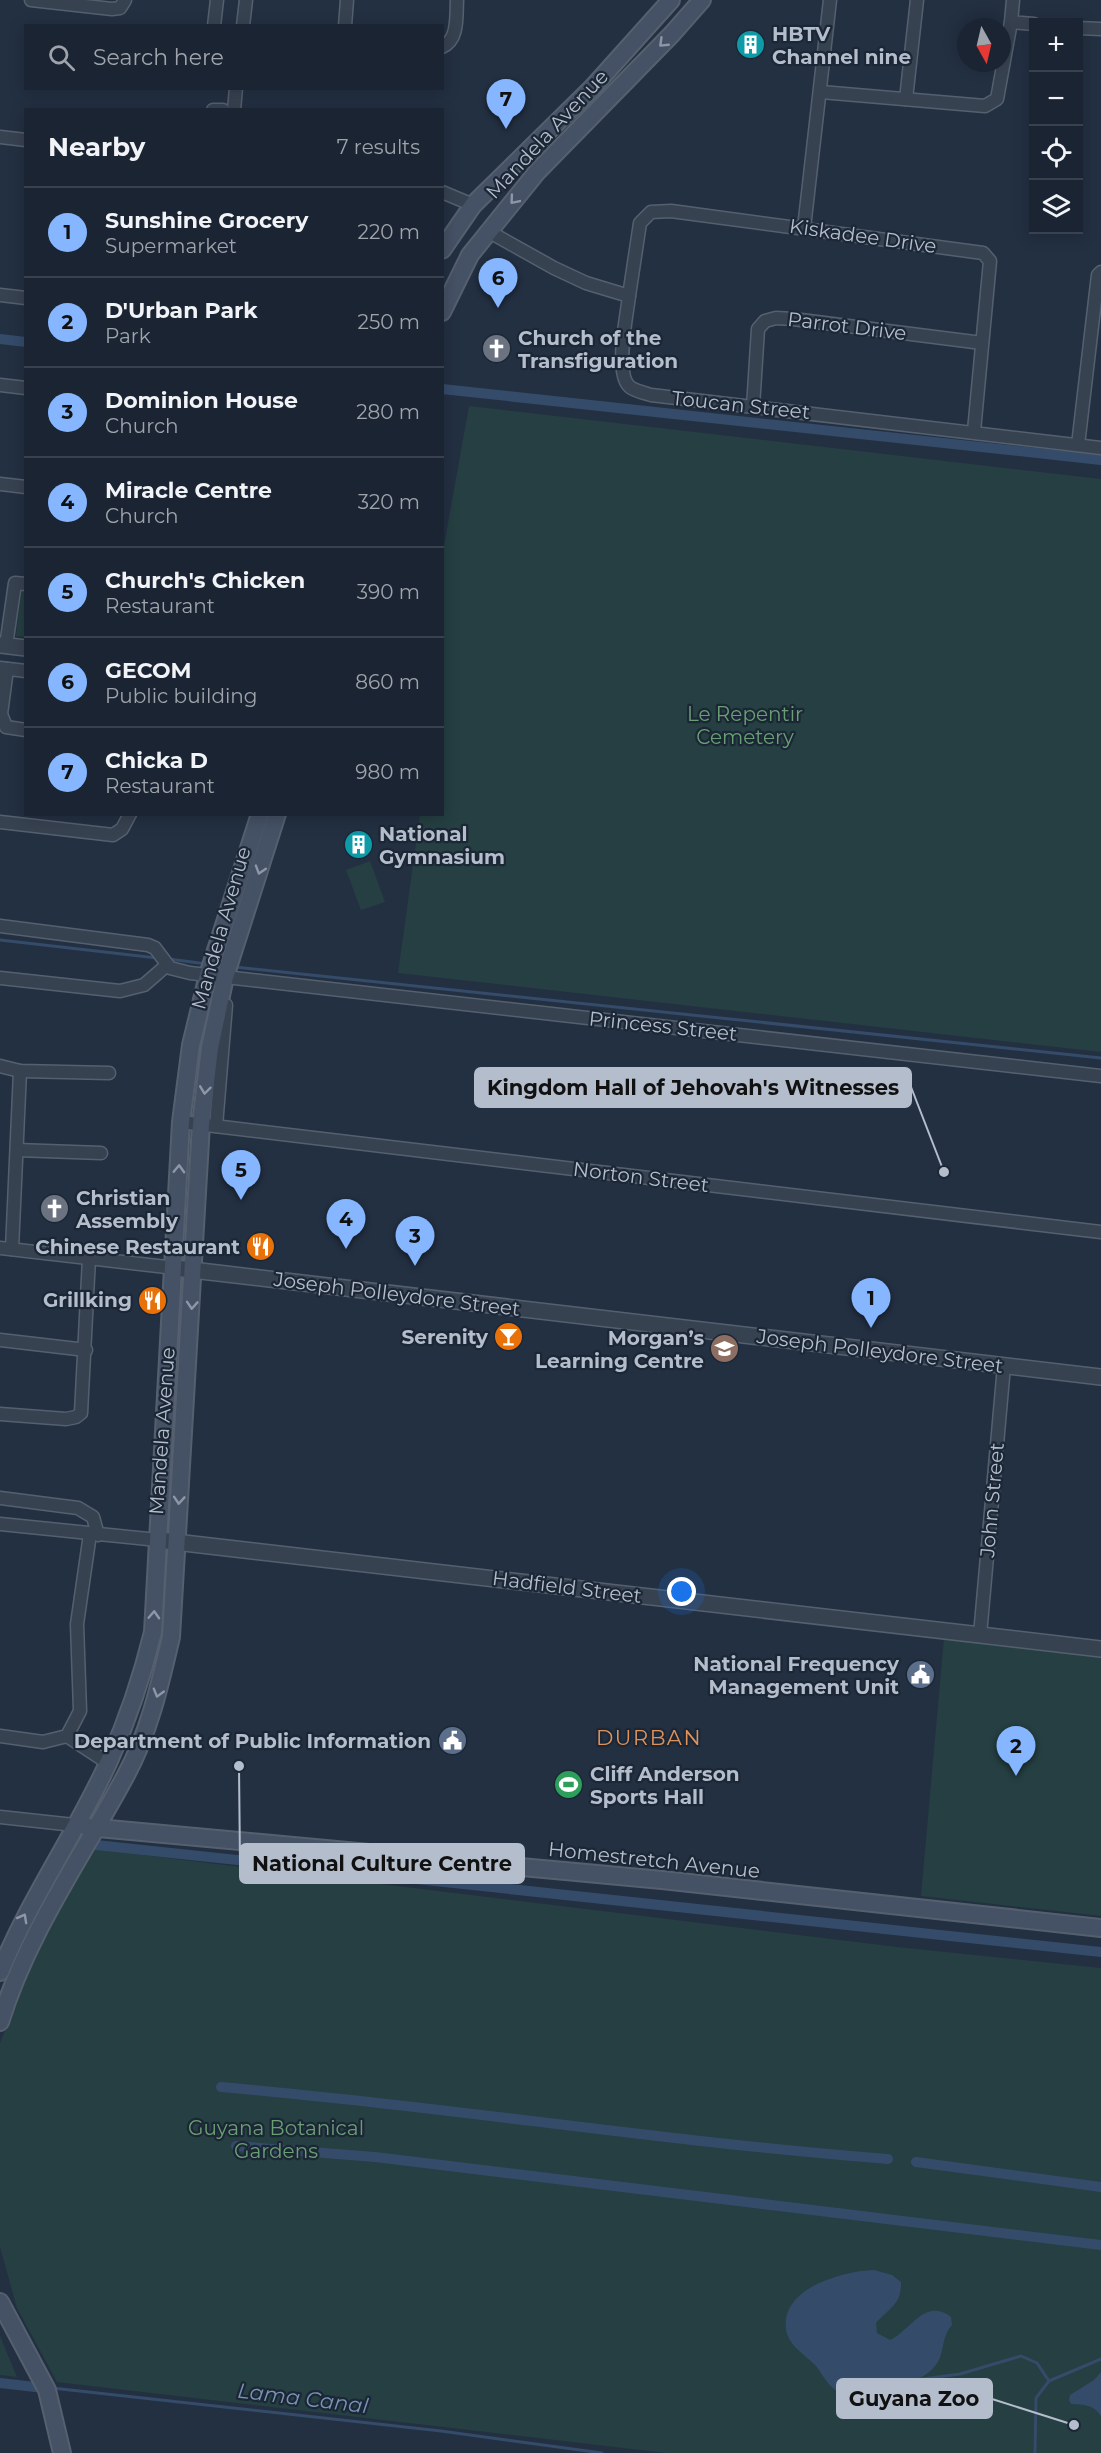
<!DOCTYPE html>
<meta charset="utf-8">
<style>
:root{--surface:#1a2432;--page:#27303e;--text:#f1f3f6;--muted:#9fa4ac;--line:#38414d;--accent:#85b6ff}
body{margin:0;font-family:Montserrat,sans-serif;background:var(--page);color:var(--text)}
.controls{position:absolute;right:18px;top:18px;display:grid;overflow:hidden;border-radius:0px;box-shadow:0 3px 15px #0003}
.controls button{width:54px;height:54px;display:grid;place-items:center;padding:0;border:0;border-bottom:2px solid var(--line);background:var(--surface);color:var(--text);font:30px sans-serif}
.compass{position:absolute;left:957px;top:18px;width:54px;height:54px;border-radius:50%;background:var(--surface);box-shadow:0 3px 15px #0003;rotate:172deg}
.you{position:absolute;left:682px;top:1592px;width:21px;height:21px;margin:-15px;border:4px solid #fff;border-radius:50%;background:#1a73e8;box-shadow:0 0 0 9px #1a73e833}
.badge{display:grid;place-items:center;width:39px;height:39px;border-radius:50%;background:var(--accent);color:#111;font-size:20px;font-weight:700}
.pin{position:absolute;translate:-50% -50px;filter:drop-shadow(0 2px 3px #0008)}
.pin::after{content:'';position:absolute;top:32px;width:21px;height:18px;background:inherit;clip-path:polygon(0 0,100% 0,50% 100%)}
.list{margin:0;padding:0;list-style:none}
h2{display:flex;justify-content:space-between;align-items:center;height:78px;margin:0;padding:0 24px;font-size:26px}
h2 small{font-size:20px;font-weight:400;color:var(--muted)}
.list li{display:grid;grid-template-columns:39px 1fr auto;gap:18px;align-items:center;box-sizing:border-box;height:90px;padding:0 24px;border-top:2px solid var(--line)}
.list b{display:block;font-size:22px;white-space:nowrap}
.list p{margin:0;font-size:20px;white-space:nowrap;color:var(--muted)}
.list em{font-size:20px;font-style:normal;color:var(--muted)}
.icon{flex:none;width:33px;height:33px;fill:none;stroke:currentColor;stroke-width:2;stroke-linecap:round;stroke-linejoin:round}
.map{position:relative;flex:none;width:1101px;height:2453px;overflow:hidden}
.search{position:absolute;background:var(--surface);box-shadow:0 3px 15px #0003;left:24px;top:24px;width:420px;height:66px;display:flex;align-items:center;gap:15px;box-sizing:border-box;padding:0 21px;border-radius:0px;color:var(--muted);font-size:22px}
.panel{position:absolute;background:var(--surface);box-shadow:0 3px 15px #0003;left:24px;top:108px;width:420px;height:708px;border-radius:0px}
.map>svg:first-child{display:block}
.green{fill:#253f42}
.water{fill:#354b6a}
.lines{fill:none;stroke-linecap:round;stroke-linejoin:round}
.stream{stroke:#354b6a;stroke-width:3}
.canal{stroke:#354b6a;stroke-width:10}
.minor-casing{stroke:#55606f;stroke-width:15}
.tertiary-casing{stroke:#55606f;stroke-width:18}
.secondary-casing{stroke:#55606f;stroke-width:20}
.minor{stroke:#374251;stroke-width:12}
.tertiary{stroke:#374251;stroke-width:15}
.secondary{stroke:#455165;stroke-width:16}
.oneway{stroke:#8d97a8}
.labels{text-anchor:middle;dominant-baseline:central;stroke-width:4.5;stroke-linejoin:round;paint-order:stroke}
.poi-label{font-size:20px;font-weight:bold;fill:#b4bdcc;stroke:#1c2736;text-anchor:end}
.street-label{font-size:20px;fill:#b4bdcc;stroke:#1c2736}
.park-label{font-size:20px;fill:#699f74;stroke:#1c2736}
.neighbourhood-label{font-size:21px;letter-spacing:1.5px;fill:#df935c;stroke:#1c2736}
.water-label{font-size:21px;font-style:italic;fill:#7993b6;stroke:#1c2736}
.leader{fill:none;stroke:#b4bdcc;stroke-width:2}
.callout-dot{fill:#b4bdcc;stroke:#1c2736;stroke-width:2}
.callout{fill:#b4bdcc;stroke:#b4bdcc;stroke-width:2}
.callout-label{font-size:21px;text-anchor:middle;font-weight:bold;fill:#111}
</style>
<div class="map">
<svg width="1101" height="2453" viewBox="0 0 1101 2453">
<rect width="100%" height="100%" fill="#233042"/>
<g class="green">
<path d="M 469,406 L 1101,479 L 1101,1052 L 398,973 L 420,815 L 442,814 L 443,551 Z"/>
<path d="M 21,591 L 25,591 L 25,637 L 16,636 Z"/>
<path d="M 370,861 L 385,902 L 361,910 L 346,870 Z"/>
<path d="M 944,1638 L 1101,1656 L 1101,1916 L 921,1896 Z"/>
<path d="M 93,1849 L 897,1947 L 1101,1968 L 1101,2453 L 666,2453 L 57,2382 L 17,2308 L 0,2247 L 0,2043 L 41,1942 Z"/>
<path d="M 0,2336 L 17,2377 L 0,2375 Z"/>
</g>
<g class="water">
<path d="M 874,2270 L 892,2275 L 901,2282 C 902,2304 889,2308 876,2323 L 877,2333 L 890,2340 C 910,2331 925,2297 951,2317 L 952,2325 C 938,2341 948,2357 929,2372 C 912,2386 854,2403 834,2389 C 826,2383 821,2371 814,2364 C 804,2354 788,2345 786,2329 C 781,2287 844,2271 874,2270 Z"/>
<path d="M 1101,2372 L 1101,2416 C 1093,2404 1084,2405 1071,2404 L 1069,2400 L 1070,2395 L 1094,2380 Z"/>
</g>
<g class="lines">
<g class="stream">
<path d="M 0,940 L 157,958"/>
<path d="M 169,959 L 207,964"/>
<path d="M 235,967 L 1101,1058"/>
<path d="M 915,2380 L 960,2374 L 1021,2356 L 1037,2363 L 1049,2381"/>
<path d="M 52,2388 L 441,2431 L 602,2453"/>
<path d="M 1035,2453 L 1036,2398 L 1049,2381 L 1101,2359"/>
</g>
<g class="canal">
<path d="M 0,339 L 26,342"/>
<path d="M 442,389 L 1101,460"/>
<path d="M 96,1845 L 1101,1952"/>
<path d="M 221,2087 C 444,2106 665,2142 888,2159"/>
<path d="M 236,2146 L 375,2157 L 1101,2245"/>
<path d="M 916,2162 L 1101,2187"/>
<path d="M 0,2383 L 35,2387"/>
</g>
<defs>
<g id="minor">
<path d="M 31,0 L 112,9 L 120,8 L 125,0"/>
<path d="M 1013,0 L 1011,22 L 1034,24"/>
<path d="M 214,26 L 217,0"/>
<path d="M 243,26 L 246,0"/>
<path d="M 345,26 L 347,0"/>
<path d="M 1078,28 L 1101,29"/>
<path d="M 442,47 C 459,40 456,16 457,0"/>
<path d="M 821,92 L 985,106 L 997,99 L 1011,22"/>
<path d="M 906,99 L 917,0"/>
<path d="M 213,110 L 223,110"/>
<path d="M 234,110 L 236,88"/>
<path d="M 0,137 L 26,140"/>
<path d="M 442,192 L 473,205"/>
<path d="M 490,228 L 495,235 L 554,268 L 586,283 L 629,296 C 627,315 614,374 630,387 C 635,391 645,393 651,395 L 1101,448"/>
<path d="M 804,228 L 830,0"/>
<path d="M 0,295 L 26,298"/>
<path d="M 629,296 L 640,223 L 651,212 L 671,211 L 983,253 L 990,261 L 974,431"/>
<path d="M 0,385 L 26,388"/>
<path d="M 753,407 L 758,329 L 765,321 L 776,318 L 793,319 L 982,343"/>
<path d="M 1078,445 L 1098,275 L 1101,272"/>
<path d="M 0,484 L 26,487"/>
<path d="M 6,646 L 15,583 L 26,584"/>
<path d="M 0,668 L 26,671"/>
<path d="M 7,669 L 1,714 L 6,727 L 26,730"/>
<path d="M 0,822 L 113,835 L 122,829 L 130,814"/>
<path d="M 0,926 L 148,945 L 155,948 L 170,968 L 190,973 L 1101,1076"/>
<path d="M 0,978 L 120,991 L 144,985 L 167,965"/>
<path d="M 0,1066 L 20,1071 L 109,1073"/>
<path d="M 181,1122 L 1101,1232"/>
<path d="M 216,1126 L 226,1005"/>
<path d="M 17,1150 L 101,1153"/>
<path d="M 0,1248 L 175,1268"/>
<path d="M 12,1249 L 20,1071"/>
<path d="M 0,1340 L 86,1350"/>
<path d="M 0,1414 L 66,1419 L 76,1417 L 81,1413 L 89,1258"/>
<path d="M 0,1498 L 78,1508 L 93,1517 L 98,1535"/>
<path d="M 0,1524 L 158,1540"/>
<path d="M 980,1635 L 1004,1366"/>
<path d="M 0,1736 L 43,1742 L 67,1736 L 80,1711 L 77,1624 L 90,1534"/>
<path d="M 67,1736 L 108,1763"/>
<path d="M 0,1817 L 74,1825"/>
</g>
<g id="tertiary">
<path d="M 0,645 L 26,648"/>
<path d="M 175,1268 L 1101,1377"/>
<path d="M 158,1540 L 1101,1649"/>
</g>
<g id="secondary">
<path d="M 442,250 L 473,205 L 592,88 L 671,0"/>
<path d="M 442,312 L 470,255 L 537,172 L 672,34 L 702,0"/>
<path d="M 87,1827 L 662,1880 L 1101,1928"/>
<path d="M 0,1972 C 30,1898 76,1834 109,1761 C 128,1719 142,1677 153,1632 L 181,1122 L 191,1045 L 208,975 L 260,814"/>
<path d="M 0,2022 C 28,1932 82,1857 126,1775 C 149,1733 160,1684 171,1637 L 201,1124 L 210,1048 L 225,977 L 277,814"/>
<path d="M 0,2302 L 47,2390 L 62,2453"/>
</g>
</defs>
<use href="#minor" class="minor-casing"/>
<use href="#tertiary" class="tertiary-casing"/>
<use href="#secondary" class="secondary-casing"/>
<use href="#minor" class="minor"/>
<use href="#tertiary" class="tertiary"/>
<use href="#secondary" class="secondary"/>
</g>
<defs><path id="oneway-chevron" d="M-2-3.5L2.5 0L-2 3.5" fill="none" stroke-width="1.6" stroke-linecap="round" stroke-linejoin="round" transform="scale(1.5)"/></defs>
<g class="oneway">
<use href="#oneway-chevron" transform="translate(663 43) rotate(136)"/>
<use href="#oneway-chevron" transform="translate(514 200) rotate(130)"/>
<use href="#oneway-chevron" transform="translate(260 870) rotate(107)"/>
<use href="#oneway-chevron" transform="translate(205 1090) rotate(97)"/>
<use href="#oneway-chevron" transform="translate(179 1169) rotate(-88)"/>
<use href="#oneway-chevron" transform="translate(192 1305) rotate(94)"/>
<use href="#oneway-chevron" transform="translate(179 1500) rotate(94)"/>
<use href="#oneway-chevron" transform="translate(154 1615) rotate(-87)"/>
<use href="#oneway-chevron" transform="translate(158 1693) rotate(106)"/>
<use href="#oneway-chevron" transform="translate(23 1918) rotate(-61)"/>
</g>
<defs>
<symbol id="building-disc" viewBox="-11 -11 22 22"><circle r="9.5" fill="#0f9aa8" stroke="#1c2736"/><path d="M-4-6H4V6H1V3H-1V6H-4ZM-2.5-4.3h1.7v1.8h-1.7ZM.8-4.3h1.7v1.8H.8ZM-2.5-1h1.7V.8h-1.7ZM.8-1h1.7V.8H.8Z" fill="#fff"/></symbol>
<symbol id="church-disc" viewBox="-11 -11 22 22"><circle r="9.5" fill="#6b7280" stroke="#1c2736"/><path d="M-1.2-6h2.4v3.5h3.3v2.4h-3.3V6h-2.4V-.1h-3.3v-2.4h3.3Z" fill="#fff"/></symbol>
<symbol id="restaurant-disc" viewBox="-11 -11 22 22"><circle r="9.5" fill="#e8710a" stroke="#1c2736"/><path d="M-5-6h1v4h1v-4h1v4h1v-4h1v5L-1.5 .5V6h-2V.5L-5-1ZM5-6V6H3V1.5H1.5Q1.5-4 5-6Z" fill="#fff"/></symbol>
<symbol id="bar-disc" viewBox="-11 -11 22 22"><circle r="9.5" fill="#e8710a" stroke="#1c2736"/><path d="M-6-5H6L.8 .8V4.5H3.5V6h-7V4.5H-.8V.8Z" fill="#fff"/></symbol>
<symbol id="school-disc" viewBox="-11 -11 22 22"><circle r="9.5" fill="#8d6e63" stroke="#1c2736"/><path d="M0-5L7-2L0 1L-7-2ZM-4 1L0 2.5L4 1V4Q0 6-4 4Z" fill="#fff"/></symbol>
<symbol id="civic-disc" viewBox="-11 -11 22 22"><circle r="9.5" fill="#5c6f8a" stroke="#1c2736"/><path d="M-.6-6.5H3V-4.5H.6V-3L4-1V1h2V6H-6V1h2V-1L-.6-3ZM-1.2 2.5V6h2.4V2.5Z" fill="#fff"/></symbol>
<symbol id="stadium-disc" viewBox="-11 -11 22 22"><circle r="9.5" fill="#2e9e5b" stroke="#1c2736"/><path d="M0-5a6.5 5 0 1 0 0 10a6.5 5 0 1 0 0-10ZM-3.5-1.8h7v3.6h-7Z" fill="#fff"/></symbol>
</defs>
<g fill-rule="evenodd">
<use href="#building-disc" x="734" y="28" width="33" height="33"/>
<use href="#church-disc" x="480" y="332" width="33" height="33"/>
<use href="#building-disc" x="342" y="828" width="33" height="33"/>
<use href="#church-disc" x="38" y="1192" width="33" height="33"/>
<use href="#restaurant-disc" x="244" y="1230" width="33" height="33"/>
<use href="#restaurant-disc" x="136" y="1284" width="33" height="33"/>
<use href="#bar-disc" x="492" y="1320" width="33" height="33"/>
<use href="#school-disc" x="708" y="1332" width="33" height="33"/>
<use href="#civic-disc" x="904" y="1658" width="33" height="33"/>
<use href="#civic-disc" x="436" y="1724" width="33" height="33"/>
<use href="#stadium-disc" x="552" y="1768" width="33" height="33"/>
</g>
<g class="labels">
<g class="poi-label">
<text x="772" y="34" text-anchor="start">HBTV<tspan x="772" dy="23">Channel nine</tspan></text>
<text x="518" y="338" text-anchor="start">Church of the<tspan x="518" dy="23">Transfiguration</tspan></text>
<text x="379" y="834" text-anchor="start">National<tspan x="379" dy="23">Gymnasium</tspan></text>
<text x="76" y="1198" text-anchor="start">Christian<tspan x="76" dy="23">Assembly</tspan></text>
<text x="240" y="1247">Chinese Restaurant</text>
<text x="132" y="1300">Grillking</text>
<text x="488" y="1337">Serenity</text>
<text x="704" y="1338">Morgan’s<tspan x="704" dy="23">Learning Centre</tspan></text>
<text x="899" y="1664">National Frequency<tspan x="899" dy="23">Management Unit</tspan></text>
<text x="431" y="1741">Department of Public Information</text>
<text x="590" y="1774" text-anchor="start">Cliff Anderson<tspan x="590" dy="23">Sports Hall</tspan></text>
</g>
<g class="street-label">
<text transform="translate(547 134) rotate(-47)">Mandela Avenue</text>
<text transform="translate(863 236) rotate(8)">Kiskadee Drive</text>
<text transform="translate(847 326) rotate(7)">Parrot Drive</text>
<text transform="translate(741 405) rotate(6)">Toucan Street</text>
<text transform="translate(221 928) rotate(-74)">Mandela Avenue</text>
<text transform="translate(663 1026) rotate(6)">Princess Street</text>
<text transform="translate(641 1177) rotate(7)">Norton Street</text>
<text transform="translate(397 1294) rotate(7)">Joseph Polleydore Street</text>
<text transform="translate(880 1351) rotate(7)">Joseph Polleydore Street</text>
<text transform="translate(162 1431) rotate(-86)">Mandela Avenue</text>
<text transform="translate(992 1500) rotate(-85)">John Street</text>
<text transform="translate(567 1587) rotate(7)">Hadfield Street</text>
<text transform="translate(654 1860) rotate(6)">Homestretch Avenue</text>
</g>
<g class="park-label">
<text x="745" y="714">Le Repentir<tspan x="745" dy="23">Cemetery</tspan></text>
<text x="276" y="2128">Guyana Botanical<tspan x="276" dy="23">Gardens</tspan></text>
</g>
<g class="neighbourhood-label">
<text x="649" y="1737">DURBAN</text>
</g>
<g class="water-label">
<text transform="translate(303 2398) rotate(7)">Lama Canal</text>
</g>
</g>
<path class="leader" d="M944 1172L911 1087M239 1766L240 1864M1074 2425L992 2399"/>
<g class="callout-dot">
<circle cx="944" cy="1172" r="6"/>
<circle cx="239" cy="1766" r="6"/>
<circle cx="1074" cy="2425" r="6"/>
</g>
<g class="callout">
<rect x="475" y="1068" width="436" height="39" rx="6"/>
<rect x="240" y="1844" width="284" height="39" rx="6"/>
<rect x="837" y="2379" width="155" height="39" rx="6"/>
</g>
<g class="callout-label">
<text x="693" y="1095">Kingdom Hall of Jehovah's Witnesses</text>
<text x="382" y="1871">National Culture Centre</text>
<text x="914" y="2406">Guyana Zoo</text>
</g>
</svg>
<div class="controls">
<button>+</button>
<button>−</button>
<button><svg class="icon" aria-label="locate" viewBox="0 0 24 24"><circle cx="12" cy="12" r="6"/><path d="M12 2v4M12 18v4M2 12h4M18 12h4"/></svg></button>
<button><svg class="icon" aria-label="layers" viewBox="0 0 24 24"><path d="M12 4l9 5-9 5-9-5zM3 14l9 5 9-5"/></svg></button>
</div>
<svg class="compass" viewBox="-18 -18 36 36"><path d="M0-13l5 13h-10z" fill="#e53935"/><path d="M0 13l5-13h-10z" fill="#9fa4ac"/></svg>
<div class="you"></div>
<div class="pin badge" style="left:871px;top:1328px">1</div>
<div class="pin badge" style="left:1016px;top:1776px">2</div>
<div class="pin badge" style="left:415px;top:1266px">3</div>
<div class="pin badge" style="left:346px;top:1249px">4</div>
<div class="pin badge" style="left:241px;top:1200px">5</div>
<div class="pin badge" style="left:498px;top:308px">6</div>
<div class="pin badge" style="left:506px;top:129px">7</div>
<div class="search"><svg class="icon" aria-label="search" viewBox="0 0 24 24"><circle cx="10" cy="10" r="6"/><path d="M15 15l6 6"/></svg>Search here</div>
<section class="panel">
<h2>Nearby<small>7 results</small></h2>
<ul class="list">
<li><span class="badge">1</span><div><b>Sunshine Grocery</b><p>Supermarket</p></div><em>220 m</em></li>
<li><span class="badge">2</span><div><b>D'Urban Park</b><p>Park</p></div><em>250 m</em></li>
<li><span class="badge">3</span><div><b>Dominion House</b><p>Church</p></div><em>280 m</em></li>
<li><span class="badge">4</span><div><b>Miracle Centre</b><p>Church</p></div><em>320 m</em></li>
<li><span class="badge">5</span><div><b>Church's Chicken</b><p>Restaurant</p></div><em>390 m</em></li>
<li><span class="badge">6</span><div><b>GECOM</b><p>Public building</p></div><em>860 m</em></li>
<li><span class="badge">7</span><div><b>Chicka D</b><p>Restaurant</p></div><em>980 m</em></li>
</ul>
</section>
</div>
